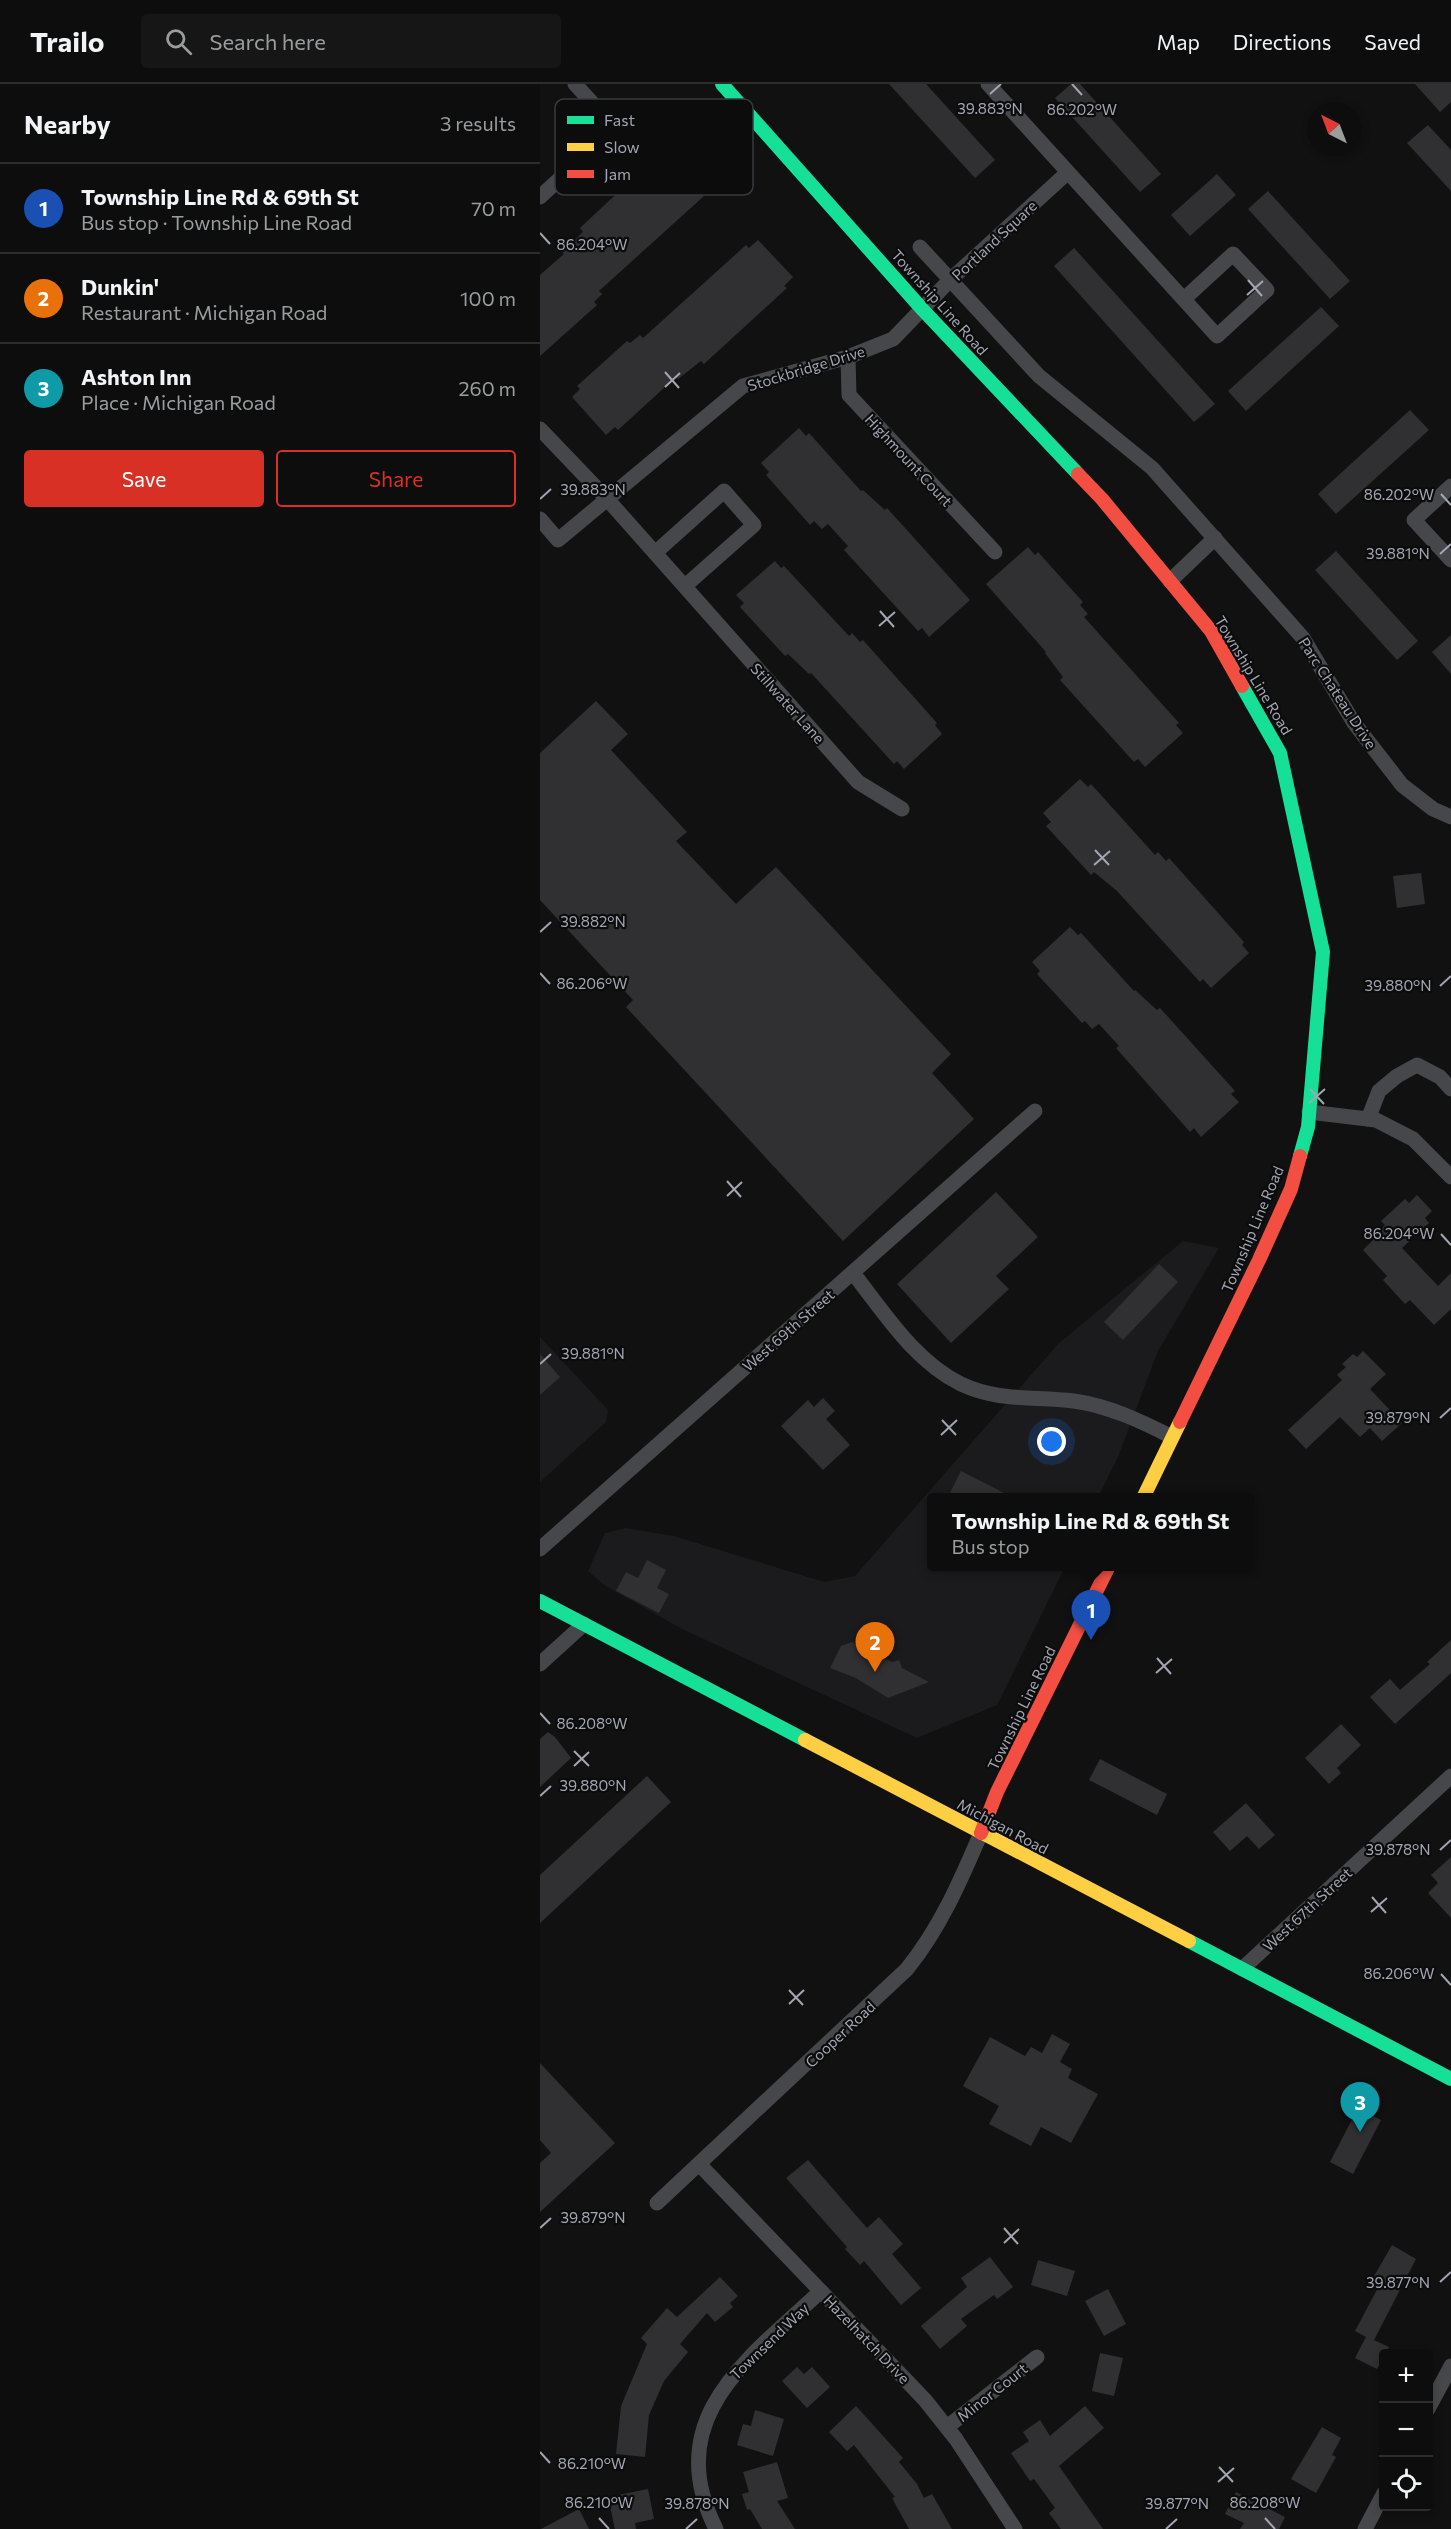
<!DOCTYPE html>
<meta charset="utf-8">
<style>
:root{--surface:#0d0d0d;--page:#161616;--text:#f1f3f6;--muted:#9a9c9d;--line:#2d2d2e;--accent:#d93025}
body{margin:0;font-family:Commissioner,sans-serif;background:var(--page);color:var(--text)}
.controls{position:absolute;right:18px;bottom:18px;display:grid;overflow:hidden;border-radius:6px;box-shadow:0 3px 9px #0003}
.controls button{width:54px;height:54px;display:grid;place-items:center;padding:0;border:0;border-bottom:2px solid var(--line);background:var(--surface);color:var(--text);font:30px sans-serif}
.compass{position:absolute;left:767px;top:18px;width:54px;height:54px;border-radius:50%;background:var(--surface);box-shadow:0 3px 9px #0003;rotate:318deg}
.you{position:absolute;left:512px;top:1358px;width:21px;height:21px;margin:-15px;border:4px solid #fff;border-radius:50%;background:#1a73e8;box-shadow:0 0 0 9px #1a73e833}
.badge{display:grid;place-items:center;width:39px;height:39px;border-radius:50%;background:var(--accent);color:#fff;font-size:20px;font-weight:700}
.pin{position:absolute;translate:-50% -50px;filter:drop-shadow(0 2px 3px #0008)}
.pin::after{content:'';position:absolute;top:32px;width:21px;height:18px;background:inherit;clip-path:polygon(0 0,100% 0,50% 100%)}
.popup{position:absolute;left:387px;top:1409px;width:327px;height:78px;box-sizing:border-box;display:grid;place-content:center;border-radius:6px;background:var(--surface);filter:drop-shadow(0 2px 4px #0005);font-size:20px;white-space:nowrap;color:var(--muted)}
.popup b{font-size:22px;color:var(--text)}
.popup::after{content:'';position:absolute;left:50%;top:100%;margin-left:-12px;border:12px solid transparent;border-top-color:var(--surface)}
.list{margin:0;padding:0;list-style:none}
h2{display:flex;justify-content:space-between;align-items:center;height:78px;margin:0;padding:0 24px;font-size:26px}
h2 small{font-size:20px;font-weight:400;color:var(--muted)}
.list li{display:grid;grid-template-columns:39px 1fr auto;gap:18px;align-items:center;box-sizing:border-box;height:90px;padding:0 24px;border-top:2px solid var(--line)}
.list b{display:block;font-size:22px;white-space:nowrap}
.list p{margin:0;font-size:20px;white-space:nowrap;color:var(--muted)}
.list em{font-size:20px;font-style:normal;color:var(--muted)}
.actions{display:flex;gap:12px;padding:18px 24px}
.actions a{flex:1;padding:14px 0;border:2px solid var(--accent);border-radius:6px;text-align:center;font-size:21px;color:var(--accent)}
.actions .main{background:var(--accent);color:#fff}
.icon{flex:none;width:33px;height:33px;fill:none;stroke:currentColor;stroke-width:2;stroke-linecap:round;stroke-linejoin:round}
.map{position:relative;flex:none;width:911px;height:2445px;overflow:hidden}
header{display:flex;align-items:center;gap:36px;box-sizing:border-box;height:84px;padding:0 30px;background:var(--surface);border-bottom:2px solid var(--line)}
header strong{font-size:28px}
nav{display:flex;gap:33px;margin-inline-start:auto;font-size:21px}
.search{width:420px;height:54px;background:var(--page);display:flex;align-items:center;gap:15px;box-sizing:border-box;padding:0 21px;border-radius:6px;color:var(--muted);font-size:22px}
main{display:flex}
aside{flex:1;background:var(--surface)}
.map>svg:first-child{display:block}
.built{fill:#1b1b1d}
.building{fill:#303032}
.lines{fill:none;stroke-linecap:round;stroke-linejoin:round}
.street{stroke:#46474a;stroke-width:15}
.fast{stroke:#16e098;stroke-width:14}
.slow{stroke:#ffcf43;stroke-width:14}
.jam{stroke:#f24e42;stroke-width:14}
.ticks{fill:none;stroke:#a2a6b2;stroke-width:2}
.labels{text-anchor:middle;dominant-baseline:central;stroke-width:4.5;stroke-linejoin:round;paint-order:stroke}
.street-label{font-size:15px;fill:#a2a6b2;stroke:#0c0c0d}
.key{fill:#0c0c0d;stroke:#393a3f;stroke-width:1.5}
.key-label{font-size:16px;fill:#a2a6b2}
.ticks-label{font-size:15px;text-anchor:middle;fill:#a2a6b2;stroke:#0c0c0d;stroke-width:4.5;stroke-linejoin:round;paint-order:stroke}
</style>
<header>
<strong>Trailo</strong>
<div class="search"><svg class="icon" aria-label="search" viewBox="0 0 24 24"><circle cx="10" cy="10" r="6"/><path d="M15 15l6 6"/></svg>Search here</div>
<nav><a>Map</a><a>Directions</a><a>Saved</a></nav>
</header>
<main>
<aside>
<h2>Nearby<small>3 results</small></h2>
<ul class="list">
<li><span class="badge" style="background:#1a4fb4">1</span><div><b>Township Line Rd &amp; 69th St</b><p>Bus stop · Township Line Road</p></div><em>70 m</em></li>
<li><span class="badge" style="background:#e8710a">2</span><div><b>Dunkin'</b><p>Restaurant · Michigan Road</p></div><em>100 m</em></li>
<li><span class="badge" style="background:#0f9aa8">3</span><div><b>Ashton Inn</b><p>Place · Michigan Road</p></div><em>260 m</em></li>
</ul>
<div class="actions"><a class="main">Save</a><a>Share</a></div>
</aside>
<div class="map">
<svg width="911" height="2445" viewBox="0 0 911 2445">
<rect width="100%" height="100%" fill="#111"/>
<g class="built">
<path d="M 643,1157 L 679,1164 L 618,1267 L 578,1373 L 558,1413 L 392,1414 L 392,1482 L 525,1483 L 457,1621 L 377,1654 L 142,1545 L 64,1501 L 48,1487 L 65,1449 L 86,1444 L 134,1452 L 284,1498 L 315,1492 L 519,1259 Z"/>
<path d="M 0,1253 L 68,1326 L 66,1338 L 0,1398 Z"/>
</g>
<g class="building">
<path d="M 349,0 L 386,0 L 455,76 L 435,94 Z"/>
<path d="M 531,0 L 540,0 L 621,90 L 600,108 L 515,14 Z"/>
<path d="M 875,0 L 911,0 L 911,18 L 900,28 Z"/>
<path d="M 888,41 L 911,66 L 911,107 L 867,59 Z"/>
<path d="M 135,64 L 169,102 L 161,110 L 164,112 L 59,207 L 62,210 L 54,218 L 57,221 L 0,272 L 0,191 L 24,170 L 22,168 L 43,148 L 40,144 L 72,114 L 124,68 L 127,71 Z"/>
<path d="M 677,90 L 696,111 L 650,152 L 631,131 Z"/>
<path d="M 728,107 L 810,197 L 790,215 L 708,125 Z"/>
<path d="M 218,156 L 253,193 L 244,202 L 247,204 L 164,280 L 161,277 L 138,295 L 136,293 L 78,346 L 75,343 L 66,351 L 32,313 L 40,305 L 37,302 L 87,257 L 90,259 L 100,251 L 103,254 L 206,161 L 209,164 Z"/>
<path d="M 534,164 L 675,320 L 654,338 L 514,182 Z"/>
<path d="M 781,223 L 799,242 L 706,327 L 688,307 Z"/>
<path d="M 870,326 L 889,346 L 796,430 L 778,410 Z"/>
<path d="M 259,344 L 266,352 L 269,349 L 321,407 L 323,406 L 345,426 L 347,424 L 430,516 L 389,553 L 382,544 L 378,547 L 304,466 L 308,462 L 288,440 L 282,445 L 274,437 L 270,441 L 226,391 L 229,388 L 221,379 Z"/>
<path d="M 488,463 L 495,471 L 498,468 L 543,518 L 540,521 L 548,530 L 544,533 L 639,639 L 636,641 L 643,649 L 605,683 L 598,675 L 594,678 L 520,596 L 523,593 L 505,569 L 506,568 L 446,500 Z"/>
<path d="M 796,467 L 878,557 L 857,576 L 775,486 Z"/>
<path d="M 235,477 L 241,484 L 244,482 L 309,552 L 312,549 L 320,558 L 323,556 L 397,639 L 395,641 L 402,650 L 364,685 L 357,677 L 354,680 L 271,589 L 269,590 L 248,570 L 245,572 L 200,523 L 204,519 L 196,511 Z"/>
<path d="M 911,551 L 911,590 L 892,568 Z"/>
<path d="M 56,617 L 88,650 L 71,666 L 147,748 L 136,757 L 196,820 L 236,783 L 411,970 L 392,989 L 434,1035 L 303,1157 L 86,923 L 93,916 L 0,816 L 0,669 Z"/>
<path d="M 540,695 L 548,703 L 551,700 L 615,771 L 618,768 L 626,777 L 629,774 L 704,858 L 702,861 L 709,869 L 671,904 L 663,895 L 660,898 L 577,807 L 554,788 L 551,791 L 506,742 L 511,738 L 503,729 Z"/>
<path d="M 881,789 L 885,820 L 857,824 L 853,792 Z"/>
<path d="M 530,843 L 538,851 L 541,849 L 594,907 L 595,906 L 617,926 L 620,924 L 695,1007 L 691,1010 L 699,1018 L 661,1053 L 654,1044 L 650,1048 L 576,964 L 579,962 L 559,940 L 552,945 L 545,937 L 542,939 L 497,890 L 500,887 L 492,878 Z"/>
<path d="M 456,1108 L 498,1153 L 456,1192 L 469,1205 L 411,1259 L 357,1200 Z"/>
<path d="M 877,1111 L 892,1127 L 885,1134 L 889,1139 L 862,1164 L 898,1202 L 911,1189 L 911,1225 L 894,1241 L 870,1216 L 865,1220 L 843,1196 L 847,1192 L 823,1166 L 838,1151 L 837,1149 L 845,1141 L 841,1137 L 865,1115 L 869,1119 Z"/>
<path d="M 619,1180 L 638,1198 L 583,1256 L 564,1238 Z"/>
<path d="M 823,1267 L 846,1290 L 830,1305 L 862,1339 L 842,1357 L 830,1344 L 820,1353 L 800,1333 L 766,1365 L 748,1346 L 802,1296 L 797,1291 L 806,1283 L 802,1280 L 813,1270 L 817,1273 Z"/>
<path d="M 0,1270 L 20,1293 L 0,1311 Z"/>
<path d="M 283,1314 L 295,1327 L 286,1335 L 310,1361 L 283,1386 L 241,1342 L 268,1316 L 274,1323 Z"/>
<path d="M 421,1387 L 472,1413 L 418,1413 L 410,1409 Z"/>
<path d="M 107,1476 L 126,1486 L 117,1504 L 129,1510 L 119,1529 L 76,1507 L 86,1488 L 98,1494 Z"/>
<path d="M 911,1556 L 911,1589 L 855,1640 L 830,1613 L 850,1595 L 860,1606 L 890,1580 L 887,1578 Z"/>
<path d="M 312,1558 L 352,1578 L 359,1576 L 362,1584 L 389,1598 L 348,1614 L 316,1594 L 290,1584 L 301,1562 Z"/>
<path d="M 801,1640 L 821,1661 L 797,1684 L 801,1689 L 789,1700 L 765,1674 Z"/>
<path d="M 8,1648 L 15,1653 L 31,1674 L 0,1703 L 0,1655 Z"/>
<path d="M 560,1675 L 627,1710 L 617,1731 L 549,1696 Z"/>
<path d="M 107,1692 L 131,1718 L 0,1839 L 0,1791 Z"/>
<path d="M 706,1719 L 735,1751 L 719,1765 L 707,1752 L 690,1767 L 673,1748 Z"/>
<path d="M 911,1773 L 911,1834 L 888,1809 L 898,1799 L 891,1791 Z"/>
<path d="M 512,1950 L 530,1960 L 520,1978 L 532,1985 L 528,1994 L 558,2010 L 531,2059 L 501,2043 L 491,2062 L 449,2040 L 459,2022 L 423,2002 L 450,1953 L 485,1972 L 491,1963 L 502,1969 Z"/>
<path d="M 0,1979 L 75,2059 L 0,2128 L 0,2079 L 11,2069 L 0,2056 Z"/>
<path d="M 818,2024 L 841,2036 L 813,2090 L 790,2078 Z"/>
<path d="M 268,2076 L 327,2144 L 339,2133 L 363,2160 L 352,2170 L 381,2204 L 361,2221 L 324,2177 L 320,2181 L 305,2165 L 307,2163 L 246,2094 Z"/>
<path d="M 852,2161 L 876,2175 L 834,2256 L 849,2263 L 837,2285 L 815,2274 L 826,2253 L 815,2247 L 841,2198 L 833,2194 Z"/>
<path d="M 450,2173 L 473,2203 L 457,2215 L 454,2211 L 421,2235 L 427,2242 L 400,2265 L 381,2242 L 427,2203 L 421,2194 Z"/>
<path d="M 498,2176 L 535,2187 L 527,2212 L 491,2201 Z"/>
<path d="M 180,2193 L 198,2212 L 190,2219 L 193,2223 L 175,2238 L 167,2229 L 140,2260 L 148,2268 L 124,2297 L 109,2331 L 105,2373 L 76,2370 L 81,2322 L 107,2260 L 101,2254 L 127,2224 L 137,2233 Z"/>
<path d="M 568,2205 L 586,2240 L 564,2252 L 545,2217 Z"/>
<path d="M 560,2269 L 583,2274 L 574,2312 L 552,2307 Z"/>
<path d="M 257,2283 L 264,2290 L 272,2283 L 290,2303 L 267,2324 L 242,2297 Z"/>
<path d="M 316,2322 L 363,2374 L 359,2378 L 377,2400 L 384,2414 L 392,2410 L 412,2445 L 369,2445 L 352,2414 L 355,2413 L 314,2361 L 307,2367 L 289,2348 Z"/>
<path d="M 545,2322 L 564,2344 L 519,2382 L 563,2445 L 521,2445 L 509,2429 L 515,2424 L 494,2395 L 490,2397 L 471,2369 L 489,2357 L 483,2348 L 500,2336 L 510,2352 Z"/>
<path d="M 215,2326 L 244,2335 L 233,2372 L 197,2361 L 203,2340 L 211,2342 Z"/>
<path d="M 782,2343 L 801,2354 L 792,2371 L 796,2373 L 776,2409 L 751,2395 Z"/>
<path d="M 237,2378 L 248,2414 L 237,2417 L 255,2445 L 222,2445 L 210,2425 L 207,2426 L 202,2410 L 209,2408 L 203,2388 Z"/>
<path d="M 108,2405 L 114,2435 L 95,2439 L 96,2445 L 75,2445 L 68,2413 Z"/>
<path d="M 696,2408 L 745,2433 L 739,2445 L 700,2445 L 704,2439 L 685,2430 Z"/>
<path d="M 39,2425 L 49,2445 L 1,2445 Z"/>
</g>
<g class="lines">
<g class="street">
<path d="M 448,0 L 677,252 L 727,206 L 693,170 L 644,215"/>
<path d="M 0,113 L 75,44 L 35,0"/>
<path d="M 380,163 L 499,292 L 612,384 L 763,554 L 814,639 L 862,701 L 893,725 L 911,733"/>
<path d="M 308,273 L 309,311 L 455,468"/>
<path d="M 0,345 L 68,416 L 318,698 L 362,725"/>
<path d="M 911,402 L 874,436 L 911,476"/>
<path d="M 0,435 L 18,456 L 203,302 L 308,273 L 353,255 L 410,196 L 527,89"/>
<path d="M 115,469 L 184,407 L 214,441 L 145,502"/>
<path d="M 630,497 L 675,454"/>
<path d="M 769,1028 L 836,1036 L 873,1055 L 911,1093"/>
<path d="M 828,1035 L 839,1007 L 857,992 L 877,981 L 900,993 L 911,1005"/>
<path d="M 313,1189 C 344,1228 374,1277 421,1300 C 459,1318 494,1312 534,1317 C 569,1322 601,1337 632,1353"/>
<path d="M 0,1465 L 495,1027"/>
<path d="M 0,1580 L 44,1540"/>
<path d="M 702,1885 L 911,1692"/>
<path d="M 159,2080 L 385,2316 L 416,2355 L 475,2445"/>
<path d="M 117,2119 L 367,1885 C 400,1844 420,1798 441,1749"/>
<path d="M 888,2325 L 911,2282"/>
<path d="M 407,2343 L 497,2273"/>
<path d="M 176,2445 C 120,2334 209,2274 281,2207"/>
<path d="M 825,2445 L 844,2409"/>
</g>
<g class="fast">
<path d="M 182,0 L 383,226 L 538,390"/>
<path d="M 702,602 L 740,669 L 783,868 L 768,1043 L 760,1072"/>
<path d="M 0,1517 L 265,1656"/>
<path d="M 649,1857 L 911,1995"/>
</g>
<g class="slow">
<path d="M 603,1414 L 640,1338"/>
<path d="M 265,1656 L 649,1857"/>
</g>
<g class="jam">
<path d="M 538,390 L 562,415 L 671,547 L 702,602"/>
<path d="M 640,1338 L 719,1176 L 751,1105 L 760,1072"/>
<path d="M 441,1749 L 457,1708 L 569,1482"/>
</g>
</g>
<path class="ticks" d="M 532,0 L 542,11M 450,10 L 461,0M 0,149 L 10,160M 708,196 L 722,212M 707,211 L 723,197M 125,288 L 139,304M 125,303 L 140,289M 901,410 L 911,421M 0,415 L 11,405M 900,470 L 911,460M 340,527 L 354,543M 339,542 L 355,528M 555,766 L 569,781M 554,781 L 570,767M 0,848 L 11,838M 0,889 L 10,900M 900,902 L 911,892M 770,1005 L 784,1020M 769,1019 L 785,1005M 187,1097 L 201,1113M 187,1112 L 202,1098M 901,1150 L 911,1161M 0,1280 L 11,1270M 900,1334 L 911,1324M 402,1336 L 416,1351M 401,1351 L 417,1336M 617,1574 L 631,1590M 616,1589 L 632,1575M 0,1629 L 10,1640M 34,1667 L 49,1682M 34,1682 L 49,1668M 0,1712 L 11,1702M 900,1766 L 911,1756M 832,1813 L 846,1829M 831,1828 L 847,1814M 901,1890 L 911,1901M 249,1906 L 263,1921M 249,1920 L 264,1906M 0,2144 L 11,2134M 464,2144 L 478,2160M 464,2159 L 479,2145M 900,2198 L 911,2188M 0,2368 L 10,2379M 679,2383 L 693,2398M 678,2398 L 694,2384M 59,2434 L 69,2445M 725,2434 L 735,2445M 146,2445 L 157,2435M 626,2445 L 637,2435"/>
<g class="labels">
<g class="street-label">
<text transform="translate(454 156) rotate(-43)">Portland Square</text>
<text transform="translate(400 218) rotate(48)">Township Line Road</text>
<text transform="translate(266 284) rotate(-17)">Stockbridge Drive</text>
<text transform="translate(369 376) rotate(47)">Highmount Court</text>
<text transform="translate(714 591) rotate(59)">Township Line Road</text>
<text transform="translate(798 609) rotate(57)">Parc Chateau Drive</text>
<text transform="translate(248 619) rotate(48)">Stillwater Lane</text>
<text transform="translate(712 1145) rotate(-67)">Township Line Road</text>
<text transform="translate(248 1246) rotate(-41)">West 69th Street</text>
<text transform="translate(481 1624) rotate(-64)">Township Line Road</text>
<text transform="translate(463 1742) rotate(28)">Michigan Road</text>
<text transform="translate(767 1825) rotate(-43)">West 67th Street</text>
<text transform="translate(300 1950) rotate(-43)">Cooper Road</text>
<text transform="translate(327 2255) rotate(46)">Hazelhatch Drive</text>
<text transform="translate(229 2257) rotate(-44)">Townsend Way</text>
<text transform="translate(452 2308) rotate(-38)">Minor Court</text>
</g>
</g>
<rect x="15" y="15" width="198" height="96" rx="9" class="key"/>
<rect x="27" y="32" width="27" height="8" fill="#16e098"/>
<rect x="27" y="59" width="27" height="8" fill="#ffcf43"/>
<rect x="27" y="86" width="27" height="8" fill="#f24e42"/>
<g class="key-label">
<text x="64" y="42">Fast</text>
<text x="64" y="69">Slow</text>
<text x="64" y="96">Jam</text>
</g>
<g class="ticks-label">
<text x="450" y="30">39.883°N</text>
<text x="542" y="31">86.202°W</text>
<text x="52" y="166">86.204°W</text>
<text x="53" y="411">39.883°N</text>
<text x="859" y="416">86.202°W</text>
<text x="858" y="475">39.881°N</text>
<text x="53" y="843">39.882°N</text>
<text x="52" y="905">86.206°W</text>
<text x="858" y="907">39.880°N</text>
<text x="859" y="1155">86.204°W</text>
<text x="53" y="1275">39.881°N</text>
<text x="858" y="1339">39.879°N</text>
<text x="52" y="1645">86.208°W</text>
<text x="53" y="1707">39.880°N</text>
<text x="858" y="1771">39.878°N</text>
<text x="859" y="1895">86.206°W</text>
<text x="53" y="2139">39.879°N</text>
<text x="858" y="2204">39.877°N</text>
<text x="52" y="2385">86.210°W</text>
<text x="59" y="2424">86.210°W</text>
<text x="725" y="2424">86.208°W</text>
<text x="157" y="2425">39.878°N</text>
<text x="637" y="2425">39.877°N</text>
</g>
</svg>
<div class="controls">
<button>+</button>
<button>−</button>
<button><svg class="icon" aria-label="locate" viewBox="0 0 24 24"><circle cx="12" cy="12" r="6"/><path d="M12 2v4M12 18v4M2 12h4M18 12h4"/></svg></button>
</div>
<svg class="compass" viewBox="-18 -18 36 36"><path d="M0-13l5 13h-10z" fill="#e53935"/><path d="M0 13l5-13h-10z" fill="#9a9c9d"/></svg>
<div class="you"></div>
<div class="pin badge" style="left:551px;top:1556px;background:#1a4fb4">1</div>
<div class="popup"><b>Township Line Rd &amp; 69th St</b>Bus stop</div>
<div class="pin badge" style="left:335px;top:1588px;background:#e8710a">2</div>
<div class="pin badge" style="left:820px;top:2048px;background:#0f9aa8">3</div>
</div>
</main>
